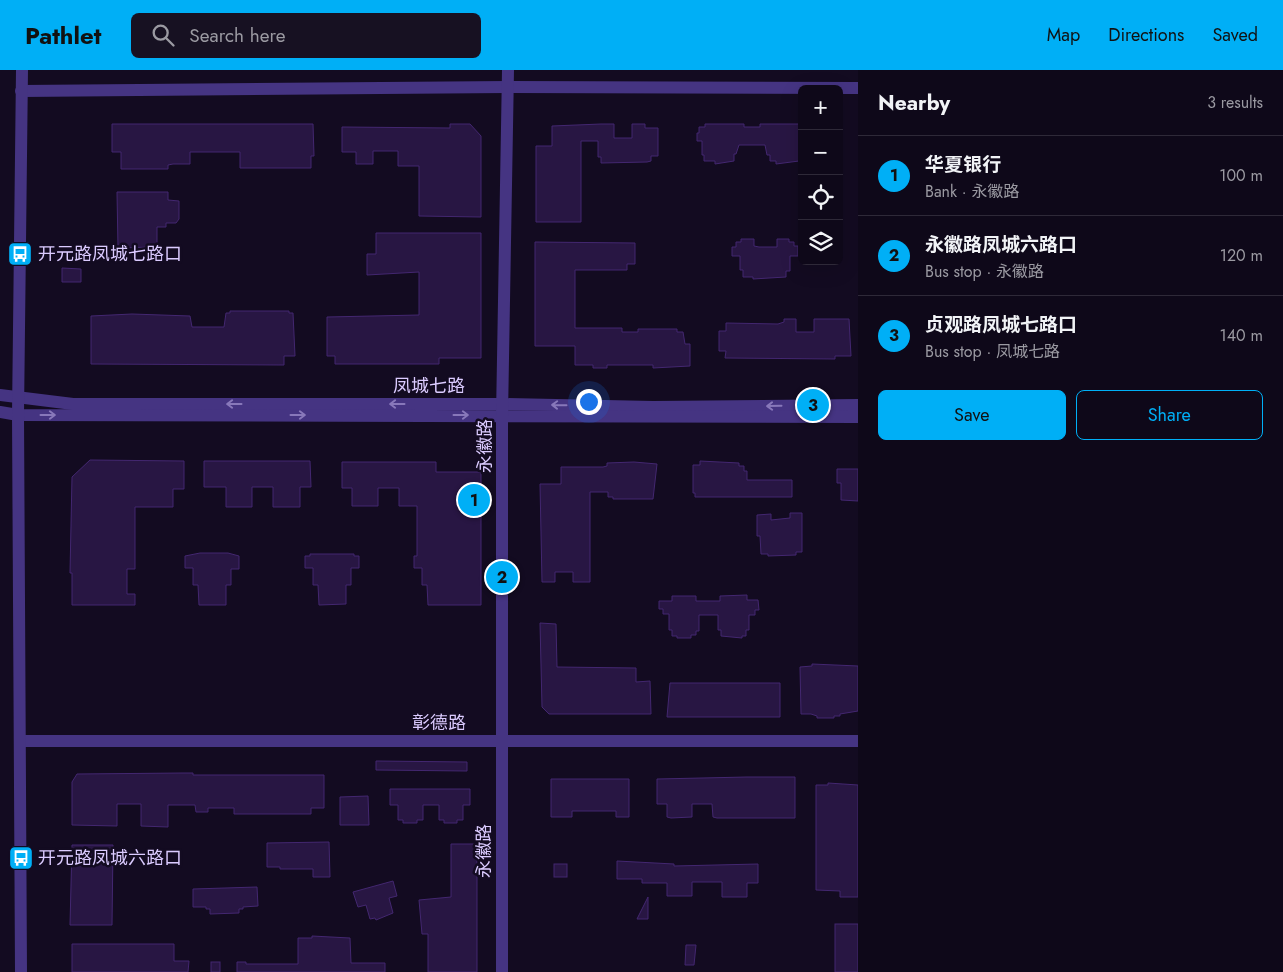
<!DOCTYPE html>
<meta charset="utf-8">
<style>
:root{--surface:#0e0819;--page:#171122;--text:#f1f3f6;--muted:#9b9aa2;--line:#2e2938;--accent:#00aff6}
body{margin:0;font-family:Jost,"Noto Sans SC",sans-serif;background:var(--page);color:var(--text)}
.controls{position:absolute;right:15px;top:15px;display:grid;overflow:hidden;border-radius:8px;box-shadow:0 5px 20px #0002}
.controls button{width:45px;height:45px;display:grid;place-items:center;padding:0;border:0;border-bottom:1px solid var(--line);background:var(--surface);color:var(--text);font:25px sans-serif}
.you{position:absolute;left:588px;top:331px;width:18px;height:18px;margin:-12px;border:4px solid #fff;border-radius:50%;background:#1a73e8;box-shadow:0 0 0 8px #1a73e833}
.badge{display:grid;place-items:center;width:32px;height:32px;border-radius:50%;background:var(--accent);color:#111;font-size:16px;font-weight:700}
.pin{position:absolute;translate:-50% -50%;border:2px solid #fff;box-shadow:0 1px 5px #0006}
.list{margin:0;padding:0;list-style:none}
h2{display:flex;justify-content:space-between;align-items:center;height:65px;margin:0;padding:0 20px;font-size:21px}
h2 small{font-size:16px;font-weight:400;color:var(--muted)}
.list li{display:grid;grid-template-columns:32px 1fr auto;gap:15px;align-items:center;box-sizing:border-box;height:80px;padding:0 20px;border-top:1px solid var(--line)}
.list b{display:block;font-size:19px;white-space:nowrap}
.list p{margin:0;font-size:16px;white-space:nowrap;color:var(--muted)}
.list em{font-size:16px;font-style:normal;color:var(--muted)}
.actions{display:flex;gap:10px;padding:15px 20px}
.actions a{flex:1;padding:11px 0;border:1px solid var(--accent);border-radius:8px;text-align:center;font-size:18px;color:var(--accent)}
.actions .main{background:var(--accent);color:#111}
.icon{flex:none;width:28px;height:28px;fill:none;stroke:currentColor;stroke-width:2;stroke-linecap:round;stroke-linejoin:round}
.map{position:relative;flex:none;width:858px;height:902px;overflow:hidden}
header{display:flex;align-items:center;gap:30px;box-sizing:border-box;height:70px;padding:0 25px;background:var(--accent);color:#111}
header strong{font-size:24px}
nav{display:flex;gap:28px;margin-inline-start:auto;font-size:18px}
.search{width:350px;height:45px;background:var(--page);display:flex;align-items:center;gap:12px;box-sizing:border-box;padding:0 18px;border-radius:8px;color:var(--muted);font-size:19px}
main{display:flex}
aside{flex:1;background:var(--surface)}
.map>svg:first-child{display:block}
.building{fill:#281643;stroke:#432770}
.lines{fill:none;stroke-linecap:round;stroke-linejoin:round}
.tertiary{stroke:#453482;stroke-width:12}
.oneway{stroke:#8878ba}
.labels{text-anchor:middle;dominant-baseline:central;stroke-width:5;stroke-linejoin:round;paint-order:stroke}
.poi-label{font-size:18px;fill:#dbcbff;stroke:#130b21;text-anchor:start}
.street-label{font-size:18px;fill:#dbcbff;stroke:#130b21}
</style>
<header>
<strong>Pathlet</strong>
<div class="search"><svg class="icon" aria-label="search" viewBox="0 0 24 24"><circle cx="10" cy="10" r="6"/><path d="M15 15l6 6"/></svg>Search here</div>
<nav><a>Map</a><a>Directions</a><a>Saved</a></nav>
</header>
<main>
<div class="map">
<svg width="858" height="902" viewBox="0 0 858 902">
<rect width="100%" height="100%" fill="#130b21"/>
<g class="building">
<path d="M 112,54 L 313,54 L 314,86 L 311,86 L 311,98 L 240,98 L 240,82 L 190,82 L 190,94 L 173,94 L 168,95 L 168,99 L 121,99 L 121,82 L 112,82 Z"/>
<path d="M 450,54 L 470,54 L 481,66 L 481,147 L 419,146 L 419,96 L 398,96 L 398,81 L 373,81 L 373,94 L 356,94 L 356,82 L 342,82 L 342,57 L 450,58 Z"/>
<path d="M 601,54 L 614,54 L 614,68 L 632,68 L 632,54 L 645,54 L 645,58 L 658,58 L 658,86 L 651,86 L 651,91 L 647,92 L 601,93 L 601,87 L 598,87 L 598,71 L 581,71 L 581,152 L 536,152 L 536,76 L 552,76 L 552,56 Z"/>
<path d="M 705,54 L 744,54 L 744,57 L 760,57 L 760,54 L 800,54 L 800,58 L 802,58 L 802,85 L 799,85 L 799,91 L 776,94 L 776,91 L 770,91 L 770,85 L 767,85 L 765,75 L 739,75 L 736,84 L 734,84 L 734,91 L 715,94 L 715,91 L 704,91 L 704,85 L 702,85 L 702,71 L 697,71 L 697,63 L 699,63 L 699,57 L 705,57 Z"/>
<path d="M 117,122 L 168,122 L 168,130 L 179,131 L 179,149 L 176,153 L 166,153 L 166,157 L 157,157 L 157,173 L 153,177 L 118,178 Z"/>
<path d="M 376,163 L 481,163 L 481,288 L 439,288 L 439,294 L 335,294 L 335,286 L 327,286 L 327,247 L 419,245 L 419,202 L 367,205 L 367,184 L 376,184 Z"/>
<path d="M 741,169 L 754,169 L 754,176 L 759,177 L 777,177 L 777,169 L 789,169 L 789,172 L 794,172 L 794,176 L 798,176 L 798,186 L 790,186 L 790,201 L 786,201 L 786,207 L 753,209 L 753,207 L 743,207 L 743,200 L 740,200 L 740,186 L 732,186 L 732,177 L 736,177 L 736,172 L 741,172 Z"/>
<path d="M 535,172 L 635,173 L 635,194 L 627,194 L 627,200 L 575,200 L 575,258 L 622,258 L 622,262 L 638,262 L 638,259 L 677,259 L 677,262 L 683,262 L 685,274 L 690,274 L 690,296 L 653,298 L 653,295 L 607,295 L 607,298 L 593,298 L 593,295 L 575,295 L 575,276 L 535,276 Z"/>
<path d="M 62,198 L 81,199 L 81,212 L 62,212 Z"/>
<path d="M 230,241 L 289,241 L 289,243 L 293,243 L 295,286 L 284,286 L 284,295 L 91,294 L 91,246 L 132,244 L 190,246 L 192,257 L 224,257 L 226,243 L 230,243 Z"/>
<path d="M 784,249 L 796,249 L 796,262 L 814,262 L 814,249 L 849,249 L 851,286 L 835,286 L 835,289 L 725,288 L 726,281 L 719,281 L 719,261 L 726,261 L 726,253 L 778,254 L 784,252 Z"/>
<path d="M 90,390 L 184,391 L 184,419 L 173,419 L 173,437 L 135,437 L 135,499 L 127,499 L 127,524 L 135,524 L 135,535 L 72,535 L 72,503 L 70,503 L 72,407 Z"/>
<path d="M 204,391 L 310,391 L 311,417 L 300,417 L 300,437 L 273,437 L 273,417 L 252,417 L 252,437 L 226,437 L 226,417 L 204,417 Z"/>
<path d="M 700,391 L 739,393 L 739,396 L 744,396 L 744,401 L 747,401 L 747,410 L 792,410 L 792,427 L 695,427 L 695,423 L 693,423 L 693,395 L 700,395 Z"/>
<path d="M 342,392 L 436,392 L 436,402 L 481,402 L 481,535 L 428,535 L 427,515 L 422,515 L 422,498 L 414,498 L 414,486 L 417,486 L 417,436 L 399,436 L 399,418 L 378,418 L 378,436 L 352,436 L 352,418 L 342,418 Z"/>
<path d="M 634,392 L 657,394 L 653,429 L 613,429 L 613,427 L 608,427 L 608,422 L 590,422 L 590,512 L 573,512 L 573,502 L 555,502 L 555,512 L 542,512 L 540,414 L 561,414 L 561,397 L 603,397 L 607,396 L 607,393 Z"/>
<path d="M 837,399 L 858,399 L 858,431 L 841,430 L 841,413 L 837,413 Z"/>
<path d="M 790,443 L 802,443 L 802,482 L 796,482 L 796,485 L 768,486 L 768,484 L 761,484 L 760,466 L 757,466 L 757,445 L 771,444 L 771,450 L 790,448 Z"/>
<path d="M 200,483 L 228,483 L 239,486 L 239,499 L 231,499 L 231,515 L 226,515 L 226,535 L 199,535 L 198,515 L 193,515 L 193,498 L 185,498 L 185,486 Z"/>
<path d="M 310,484 L 354,484 L 354,486 L 359,486 L 359,498 L 351,498 L 351,515 L 346,515 L 346,534 L 319,535 L 318,515 L 313,515 L 313,498 L 305,498 L 305,486 L 310,486 Z"/>
<path d="M 747,525 L 747,530 L 758,530 L 759,540 L 755,540 L 755,545 L 749,545 L 749,560 L 746,560 L 746,566 L 742,566 L 742,568 L 721,566 L 721,560 L 718,560 L 718,545 L 699,545 L 699,561 L 696,561 L 696,565 L 691,565 L 691,568 L 677,568 L 677,566 L 672,566 L 672,560 L 669,560 L 669,544 L 663,544 L 663,539 L 659,539 L 659,531 L 672,531 L 672,526 L 696,526 L 696,531 L 720,531 L 720,526 Z"/>
<path d="M 540,553 L 556,554 L 557,597 L 636,598 L 636,612 L 650,611 L 651,644 L 549,644 L 542,637 Z"/>
<path d="M 812,594 L 858,596 L 858,641 L 840,644 L 840,646 L 834,646 L 834,648 L 817,648 L 817,646 L 811,644 L 801,644 L 800,597 L 812,596 Z"/>
<path d="M 670,613 L 780,613 L 780,647 L 667,647 Z"/>
<path d="M 376,691 L 467,692 L 467,701 L 376,700 Z"/>
<path d="M 183,703 L 193,703 L 193,705 L 324,705 L 324,738 L 311,738 L 311,744 L 234,744 L 234,738 L 208,738 L 208,742 L 196,742 L 195,735 L 168,735 L 168,757 L 141,756 L 141,734 L 117,734 L 117,756 L 72,755 L 72,712 L 77,704 Z"/>
<path d="M 747,707 L 795,707 L 795,748 L 717,748 L 713,747 L 712,734 L 692,734 L 692,747 L 671,748 L 667,747 L 667,734 L 657,734 L 657,709 Z"/>
<path d="M 551,709 L 629,709 L 629,747 L 616,747 L 616,741 L 572,741 L 572,747 L 551,747 Z"/>
<path d="M 828,713 L 858,715 L 858,827 L 840,827 L 840,821 L 816,820 L 816,715 L 828,715 Z"/>
<path d="M 390,719 L 470,719 L 470,735 L 463,735 L 463,750 L 457,750 L 457,753 L 444,753 L 444,750 L 439,750 L 439,735 L 423,735 L 423,750 L 417,750 L 417,753 L 403,753 L 403,750 L 398,750 L 398,735 L 390,735 Z"/>
<path d="M 368,726 L 369,755 L 340,755 L 340,727 Z"/>
<path d="M 329,772 L 330,807 L 313,807 L 313,799 L 280,799 L 280,797 L 267,797 L 267,773 Z"/>
<path d="M 451,774 L 477,774 L 477,902 L 428,902 L 428,864 L 422,864 L 419,830 L 451,827 Z"/>
<path d="M 72,775 L 113,775 L 112,855 L 70,855 Z"/>
<path d="M 617,791 L 674,794 L 674,796 L 758,794 L 758,813 L 747,813 L 747,827 L 722,827 L 722,812 L 692,812 L 692,826 L 667,826 L 667,813 L 642,813 L 642,809 L 617,809 Z"/>
<rect x="554" y="794" width="13" height="13"/>
<path d="M 393,811 L 397,826 L 389,828 L 393,843 L 376,850 L 375,848 L 370,849 L 366,835 L 358,837 L 353,822 Z"/>
<path d="M 257,817 L 258,836 L 243,837 L 243,839 L 239,839 L 239,843 L 210,844 L 210,839 L 206,839 L 206,837 L 193,837 L 193,819 Z"/>
<path d="M 648,827 L 648,849 L 637,849 Z"/>
<rect x="835" y="854" width="23" height="48"/>
<path d="M 312,866 L 350,868 L 351,893 L 385,893 L 385,902 L 237,902 L 237,892 L 246,892 L 246,894 L 298,894 L 298,868 L 312,868 Z"/>
<path d="M 72,874 L 174,874 L 174,891 L 189,891 L 188,902 L 72,902 Z"/>
<path d="M 686,875 L 696,875 L 694,895 L 685,895 Z"/>
<rect x="211" y="892" width="9" height="10"/>
</g>
<g class="lines">
<g class="tertiary">
<path d="M 21,21 L 508,17 L 858,18"/>
<path d="M 0,325 L 73,334 L 503,334 L 653,337 L 858,335"/>
<path d="M 0,342 L 18,345 L 858,347"/>
<path d="M 20,671 L 858,671"/>
<path d="M 21,902 L 18,345 L 22,0"/>
<path d="M 502,902 L 502,346 L 508,0"/>
</g>
</g>
<defs><path id="oneway-shaft" d="M-6 0H5M1.5-3L5.5 0L1.5 3" fill="none" stroke-width="1.6" stroke-linecap="round" stroke-linejoin="round" transform="scale(1.25)"/></defs>
<g class="oneway">
<use href="#oneway-shaft" transform="translate(234 334) rotate(180)"/>
<use href="#oneway-shaft" transform="translate(397 334) rotate(180)"/>
<use href="#oneway-shaft" transform="translate(559 335) rotate(-179)"/>
<use href="#oneway-shaft" transform="translate(774 336) rotate(179)"/>
<use href="#oneway-shaft" transform="translate(48 345)"/>
<use href="#oneway-shaft" transform="translate(298 345)"/>
<use href="#oneway-shaft" transform="translate(461 345)"/>
</g>
<defs>
<symbol id="bus-square" viewBox="-11 -11 22 22"><rect x="-9" y="-9" width="18" height="18" rx="4" fill="#00aff6" stroke="#130b21"/><path d="M-5-6H5V4H4V6H2V4H-2V6H-4V4H-5ZM-3.5-4V0h7V-4ZM-3.5 1.2v1.5H-2V1.2ZM2 1.2v1.5H3.5V1.2Z" fill="#fff"/></symbol>
</defs>
<g fill-rule="evenodd">
<use href="#bus-square" x="6" y="170" width="28" height="28"/>
<use href="#bus-square" x="7" y="774" width="28" height="28"/>
</g>
<g class="labels">
<g class="poi-label">
<text x="38" y="184">开元路凤城七路口</text>
<text x="38" y="788">开元路凤城六路口</text>
</g>
<g class="street-label">
<text x="429" y="316">凤城七路</text>
<text transform="translate(485 376) rotate(-90)">永徽路</text>
<text x="439" y="653">彰德路</text>
<text transform="translate(484 781) rotate(-90)">永徽路</text>
</g>
</g>
</svg>
<div class="controls">
<button>+</button>
<button>−</button>
<button><svg class="icon" aria-label="locate" viewBox="0 0 24 24"><circle cx="12" cy="12" r="6"/><path d="M12 2v4M12 18v4M2 12h4M18 12h4"/></svg></button>
<button><svg class="icon" aria-label="layers" viewBox="0 0 24 24"><path d="M12 4l9 5-9 5-9-5zM3 14l9 5 9-5"/></svg></button>
</div>
<div class="you"></div>
<div class="pin badge" style="left:474px;top:430px">1</div>
<div class="pin badge" style="left:502px;top:507px">2</div>
<div class="pin badge" style="left:813px;top:335px">3</div>
</div>
<aside>
<h2>Nearby<small>3 results</small></h2>
<ul class="list">
<li><span class="badge">1</span><div><b>华夏银行</b><p>Bank · 永徽路</p></div><em>100 m</em></li>
<li><span class="badge">2</span><div><b>永徽路凤城六路口</b><p>Bus stop · 永徽路</p></div><em>120 m</em></li>
<li><span class="badge">3</span><div><b>贞观路凤城七路口</b><p>Bus stop · 凤城七路</p></div><em>140 m</em></li>
</ul>
<div class="actions"><a class="main">Save</a><a>Share</a></div>
</aside>
</main>
